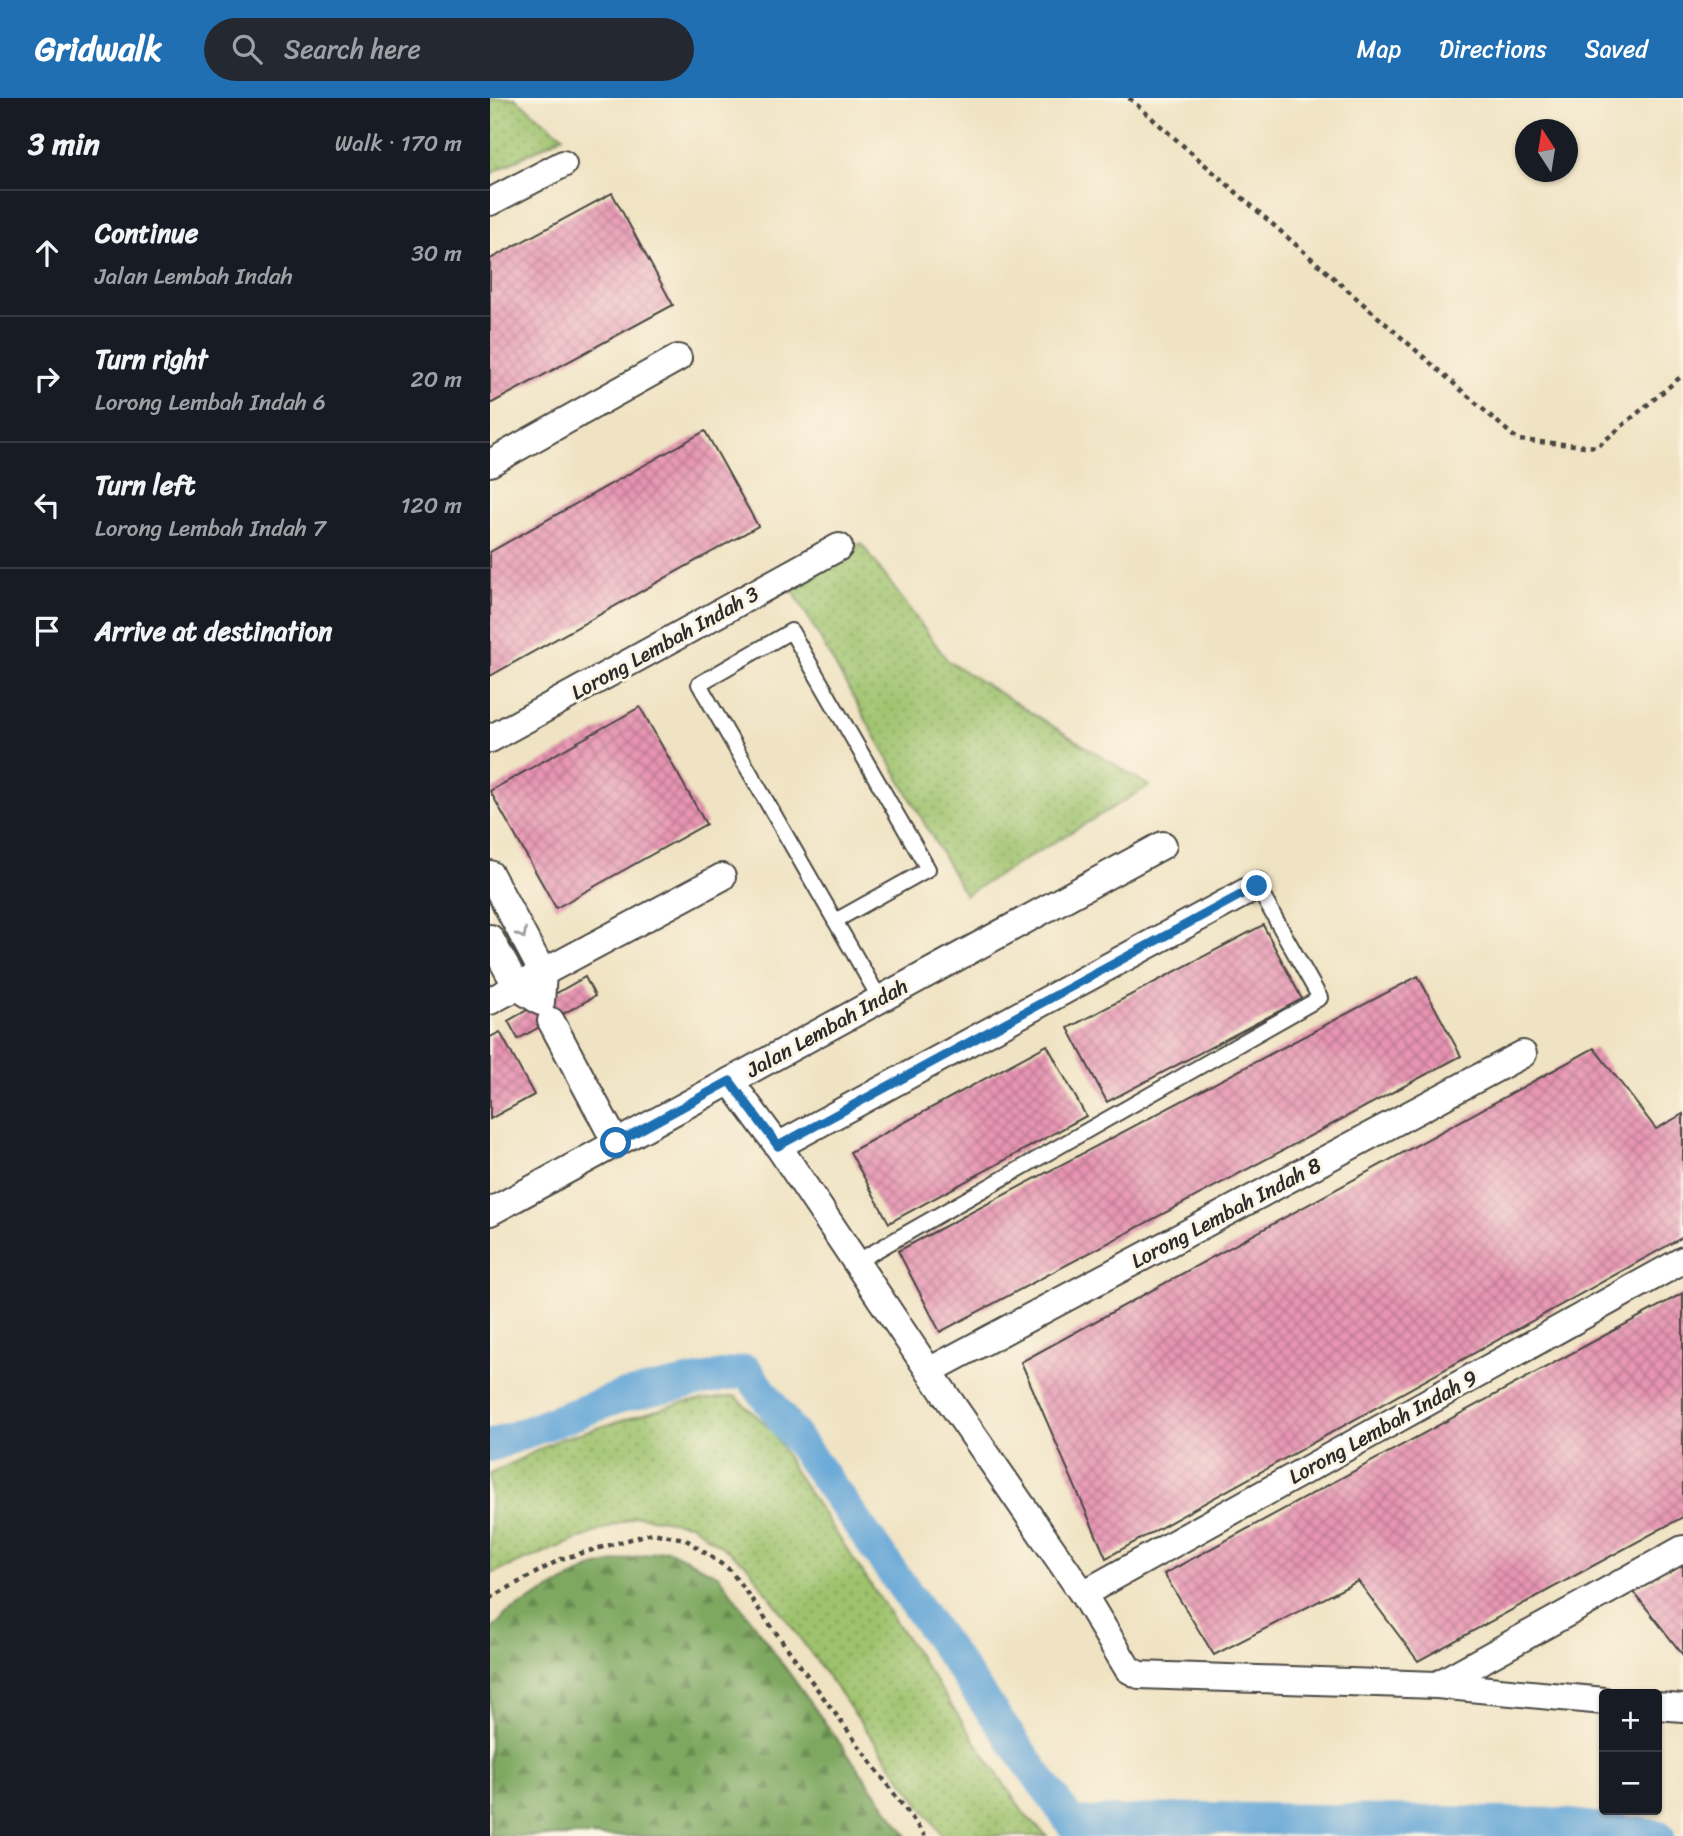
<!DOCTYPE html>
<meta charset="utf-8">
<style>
:root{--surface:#171b24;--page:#242831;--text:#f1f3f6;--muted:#9ea1a6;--line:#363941;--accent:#1f6fb2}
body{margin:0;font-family:Sriracha,sans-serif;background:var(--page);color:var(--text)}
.controls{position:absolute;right:21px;bottom:21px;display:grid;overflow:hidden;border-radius:7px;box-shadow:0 2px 5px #0004}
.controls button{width:63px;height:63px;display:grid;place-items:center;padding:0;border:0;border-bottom:2px solid var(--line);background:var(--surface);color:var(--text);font:35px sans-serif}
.compass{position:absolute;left:1025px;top:21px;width:63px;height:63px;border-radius:50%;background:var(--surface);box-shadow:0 2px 5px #0004;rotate:348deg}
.stop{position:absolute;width:21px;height:21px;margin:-16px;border:5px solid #1f6fb2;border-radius:50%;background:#fff}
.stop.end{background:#1f6fb2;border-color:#fff;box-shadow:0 2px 7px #0008}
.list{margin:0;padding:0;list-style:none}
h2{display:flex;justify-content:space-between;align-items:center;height:91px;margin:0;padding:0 28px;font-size:30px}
h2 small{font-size:23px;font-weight:400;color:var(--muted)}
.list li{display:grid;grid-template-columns:46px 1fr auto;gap:21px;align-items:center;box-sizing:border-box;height:126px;padding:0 28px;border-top:2px solid var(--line)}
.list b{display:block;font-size:26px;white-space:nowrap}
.list p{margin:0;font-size:23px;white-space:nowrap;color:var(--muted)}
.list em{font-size:23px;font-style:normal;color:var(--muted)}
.icon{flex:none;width:38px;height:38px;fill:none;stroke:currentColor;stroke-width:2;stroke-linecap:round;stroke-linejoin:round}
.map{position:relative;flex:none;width:1193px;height:1738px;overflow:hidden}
header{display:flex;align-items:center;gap:42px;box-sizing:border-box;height:98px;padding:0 35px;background:var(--accent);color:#fff}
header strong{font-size:33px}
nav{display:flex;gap:38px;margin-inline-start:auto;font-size:24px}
.search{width:490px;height:63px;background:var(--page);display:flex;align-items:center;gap:18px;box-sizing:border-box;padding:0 24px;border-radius:38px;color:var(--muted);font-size:26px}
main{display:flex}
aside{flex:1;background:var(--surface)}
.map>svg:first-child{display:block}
.grass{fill:url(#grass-dots);stroke:#64764c;stroke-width:2}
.forest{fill:url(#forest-firs);stroke:#546a46;stroke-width:2}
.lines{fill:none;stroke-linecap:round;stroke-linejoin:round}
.canal{stroke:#63a6d7;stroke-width:32}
.building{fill:url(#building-cross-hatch)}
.lane-casing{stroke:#494742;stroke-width:18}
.street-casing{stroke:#494742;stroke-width:30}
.path{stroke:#494742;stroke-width:4.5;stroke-dasharray:5 5;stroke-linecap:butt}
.lane{stroke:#fff;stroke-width:14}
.street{stroke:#fff;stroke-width:26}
.oneway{stroke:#a0a0a0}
.route{stroke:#1f6fb2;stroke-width:9}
.labels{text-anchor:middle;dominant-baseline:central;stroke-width:6;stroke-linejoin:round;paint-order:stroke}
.street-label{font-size:21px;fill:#2b2b2b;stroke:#fcf5e5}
</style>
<header>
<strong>Gridwalk</strong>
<div class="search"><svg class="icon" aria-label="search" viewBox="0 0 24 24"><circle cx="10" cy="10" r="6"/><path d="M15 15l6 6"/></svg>Search here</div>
<nav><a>Map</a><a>Directions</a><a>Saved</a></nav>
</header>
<main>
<aside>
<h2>3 min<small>Walk · 170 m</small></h2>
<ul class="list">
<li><svg class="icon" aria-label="ahead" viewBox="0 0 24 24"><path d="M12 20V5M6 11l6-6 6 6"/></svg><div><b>Continue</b><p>Jalan Lembah Indah</p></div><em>30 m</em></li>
<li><svg class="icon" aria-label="right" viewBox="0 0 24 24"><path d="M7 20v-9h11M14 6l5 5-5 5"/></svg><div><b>Turn right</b><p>Lorong Lembah Indah 6</p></div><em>20 m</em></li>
<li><svg class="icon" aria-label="left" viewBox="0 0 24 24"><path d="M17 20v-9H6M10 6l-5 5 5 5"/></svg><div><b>Turn left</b><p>Lorong Lembah Indah 7</p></div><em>120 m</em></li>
<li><svg class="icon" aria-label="arrive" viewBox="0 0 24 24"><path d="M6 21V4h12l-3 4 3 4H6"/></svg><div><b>Arrive at destination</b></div></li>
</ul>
</aside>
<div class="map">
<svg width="1193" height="1738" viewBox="0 0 1193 1738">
<defs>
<pattern id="grass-dots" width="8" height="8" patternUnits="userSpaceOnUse" patternTransform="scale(1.75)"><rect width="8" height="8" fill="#9ec26d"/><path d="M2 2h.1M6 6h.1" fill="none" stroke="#819e5a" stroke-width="1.8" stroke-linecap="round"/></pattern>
<pattern id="forest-firs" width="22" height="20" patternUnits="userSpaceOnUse" patternTransform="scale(1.75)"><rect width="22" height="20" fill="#7ea860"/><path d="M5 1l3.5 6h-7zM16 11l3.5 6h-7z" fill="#67894f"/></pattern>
<pattern id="building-cross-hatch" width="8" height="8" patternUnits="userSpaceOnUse" patternTransform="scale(1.75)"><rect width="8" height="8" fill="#e794b2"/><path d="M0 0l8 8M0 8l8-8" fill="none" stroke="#bb7991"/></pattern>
</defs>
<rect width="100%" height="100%" fill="#fcf5e5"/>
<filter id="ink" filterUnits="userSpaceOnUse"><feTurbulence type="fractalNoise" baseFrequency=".0143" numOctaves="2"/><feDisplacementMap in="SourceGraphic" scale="14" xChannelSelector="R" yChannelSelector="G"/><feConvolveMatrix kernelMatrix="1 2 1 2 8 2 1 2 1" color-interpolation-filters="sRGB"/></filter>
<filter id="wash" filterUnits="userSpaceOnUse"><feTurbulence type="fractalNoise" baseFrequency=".00686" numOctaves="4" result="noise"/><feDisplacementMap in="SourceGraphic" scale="28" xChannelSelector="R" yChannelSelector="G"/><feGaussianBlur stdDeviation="1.57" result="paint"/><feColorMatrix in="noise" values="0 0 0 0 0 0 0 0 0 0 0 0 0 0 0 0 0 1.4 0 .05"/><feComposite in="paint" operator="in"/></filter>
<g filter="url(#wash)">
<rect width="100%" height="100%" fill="#f0e3c3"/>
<g class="grass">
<path d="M 0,0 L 25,0 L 73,38 L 0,76 Z"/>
<path d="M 371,445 L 458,563 L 659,688 L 475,797 L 301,489 Z"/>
<path d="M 245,1298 L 283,1333 L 303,1371 L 535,1717 L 557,1738 L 453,1738 L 257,1467 L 200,1426 L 147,1418 L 0,1476 L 0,1376 L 70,1341 L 191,1305 Z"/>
</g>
<path class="forest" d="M 177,1451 L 229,1478 L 417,1738 L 0,1738 L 0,1534 L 17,1515 L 100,1470 Z"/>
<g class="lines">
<path class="canal" d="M 0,1348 L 130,1299 L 257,1273 L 328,1370 L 582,1726 L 711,1720 L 1072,1726 L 1169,1738"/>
</g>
<g id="blocks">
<g class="building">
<path d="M 122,95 L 183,207 L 0,306 L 0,161 Z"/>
<path d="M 215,333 L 268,428 L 0,578 L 0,454 Z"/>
<path d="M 150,609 L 216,726 L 66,810 L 0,693 Z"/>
<path d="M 773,827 L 812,901 L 617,1004 L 578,930 Z"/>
<path d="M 928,878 L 971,958 L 450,1234 L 408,1153 Z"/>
<path d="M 95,879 L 105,898 L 28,941 L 18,923 Z"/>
<path d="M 10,934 L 44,997 L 0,1021 L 0,939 Z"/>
<path d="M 557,947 L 596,1018 L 399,1125 L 360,1054 Z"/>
<path d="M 1104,950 L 1166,1031 L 1193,1016 L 1193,1139 L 616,1460 L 531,1264 Z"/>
<path d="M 1193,1195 L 1193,1419 L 928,1563 L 868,1483 L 724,1557 L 674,1476 Z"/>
<path d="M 1193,1466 L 1193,1557 L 1143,1493 Z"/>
</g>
</g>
</g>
<g filter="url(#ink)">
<use href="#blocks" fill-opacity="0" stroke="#494742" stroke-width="2"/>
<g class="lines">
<defs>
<g id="lane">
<path d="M 345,823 L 438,771 L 301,533 L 209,586 L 390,901"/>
<path d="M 366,1164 L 830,900 L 767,788"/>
</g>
<g id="street">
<path d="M 0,104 L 73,66"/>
<path d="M 0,365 L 188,260"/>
<path d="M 0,641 L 349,449"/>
<path d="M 0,776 L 53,875 L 51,904 L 27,889 L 0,840"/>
<path d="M 0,903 L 232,779"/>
<path d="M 61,923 L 126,1045"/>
<path d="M 240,983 L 288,1048 L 439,1273 L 593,1496 L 638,1571 L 649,1577 L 947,1587 L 1114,1603"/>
<path d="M 288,1048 L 767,788"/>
<path d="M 0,1114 L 673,747"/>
<path d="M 439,1273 L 1033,956"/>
<path d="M 593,1496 L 1193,1162"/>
<path d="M 947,1587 L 1193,1451"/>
<path d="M 1167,1608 L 1193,1610"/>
</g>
</defs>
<use href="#lane" class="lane-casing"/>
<use href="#street" class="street-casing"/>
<g class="path">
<path d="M 639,0 L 1028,342 L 1107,349 L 1193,277"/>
<path d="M 0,1500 L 71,1461 L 162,1435 L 195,1441 L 240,1472 L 435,1738"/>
</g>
<use href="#lane" class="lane"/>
<use href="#street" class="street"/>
</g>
<defs><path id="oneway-chevron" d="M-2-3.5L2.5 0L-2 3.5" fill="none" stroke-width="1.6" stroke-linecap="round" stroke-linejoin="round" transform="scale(1.75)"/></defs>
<use class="oneway" href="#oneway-chevron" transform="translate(32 836) rotate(62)"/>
</g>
<g class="lines" filter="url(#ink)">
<path class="route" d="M 126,1045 L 240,983 L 288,1048 L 767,788"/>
</g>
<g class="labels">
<g class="street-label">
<text transform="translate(175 545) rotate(-29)">Lorong Lembah Indah 3</text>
<text transform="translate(337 930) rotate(-29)">Jalan Lembah Indah</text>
<text transform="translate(736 1115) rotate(-28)">Lorong Lembah Indah 8</text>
<text transform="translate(893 1329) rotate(-29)">Lorong Lembah Indah 9</text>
</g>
</g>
</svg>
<div class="controls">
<button>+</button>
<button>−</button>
</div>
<svg class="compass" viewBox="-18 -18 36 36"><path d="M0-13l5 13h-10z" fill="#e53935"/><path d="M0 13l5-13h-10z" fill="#9ea1a6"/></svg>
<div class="stop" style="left:126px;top:1045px"></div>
<div class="stop end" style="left:767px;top:788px"></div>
</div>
</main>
